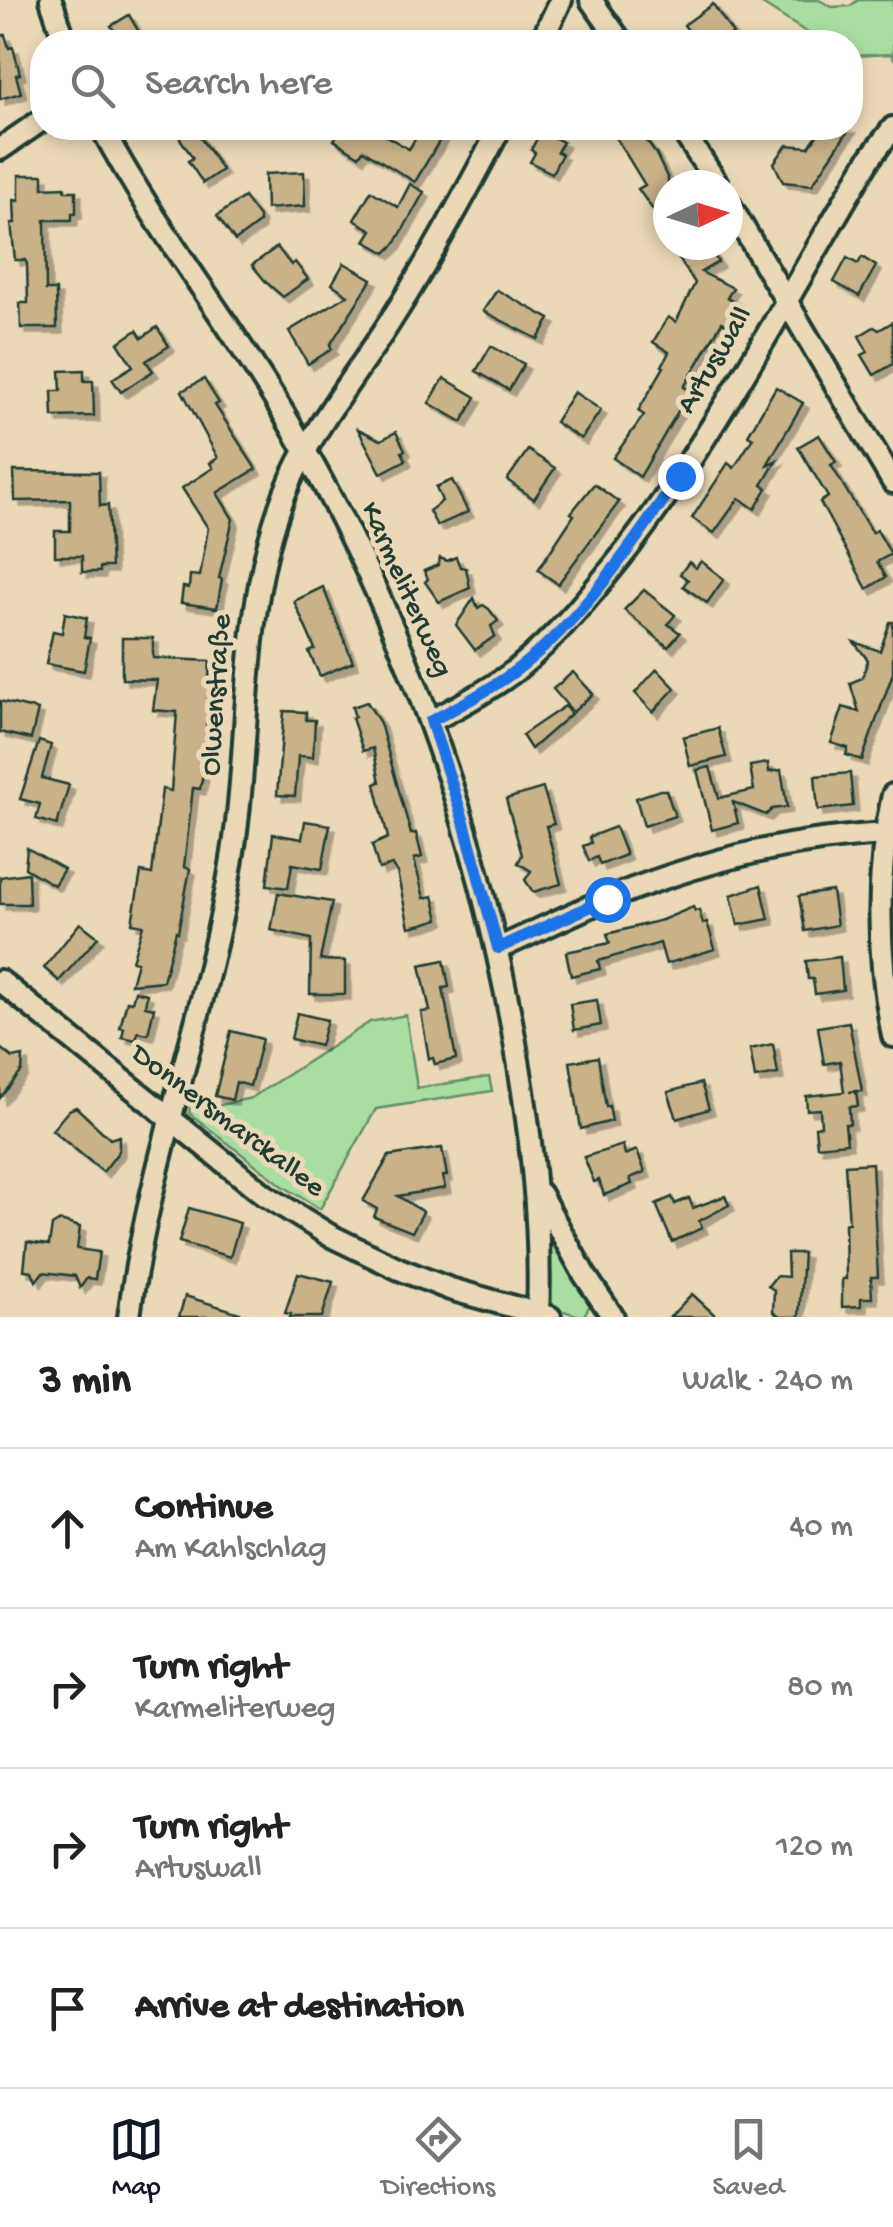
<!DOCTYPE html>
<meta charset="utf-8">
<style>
:root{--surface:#fff;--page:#f2f2f2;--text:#222;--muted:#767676;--line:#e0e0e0;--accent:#111827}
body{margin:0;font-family:"Gochi Hand",sans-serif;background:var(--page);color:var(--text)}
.compass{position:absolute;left:653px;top:170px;width:90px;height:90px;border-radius:50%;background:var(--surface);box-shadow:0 5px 15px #0003;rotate:86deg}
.stop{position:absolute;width:30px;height:30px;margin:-22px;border:8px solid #1a73e8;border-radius:50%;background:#fff}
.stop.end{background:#1a73e8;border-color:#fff;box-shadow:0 2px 10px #0008}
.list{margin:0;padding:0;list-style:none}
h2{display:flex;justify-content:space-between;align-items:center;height:130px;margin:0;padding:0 40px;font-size:42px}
h2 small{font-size:32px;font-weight:400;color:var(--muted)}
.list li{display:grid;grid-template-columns:65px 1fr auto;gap:30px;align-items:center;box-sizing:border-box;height:160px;padding:0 40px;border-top:2px solid var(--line)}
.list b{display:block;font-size:38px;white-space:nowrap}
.list p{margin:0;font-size:32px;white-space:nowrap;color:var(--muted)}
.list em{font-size:32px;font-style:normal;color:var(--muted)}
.icon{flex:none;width:55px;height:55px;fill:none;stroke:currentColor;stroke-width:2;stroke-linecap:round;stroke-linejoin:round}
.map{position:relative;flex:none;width:893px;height:1317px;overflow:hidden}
.search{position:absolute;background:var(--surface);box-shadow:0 5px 15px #0003;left:30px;right:30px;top:30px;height:110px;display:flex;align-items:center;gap:25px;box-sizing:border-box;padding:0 35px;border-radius:40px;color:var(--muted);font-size:38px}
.sheet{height:770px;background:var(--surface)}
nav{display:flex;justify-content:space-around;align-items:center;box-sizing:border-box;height:140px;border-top:2px solid var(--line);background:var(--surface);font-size:28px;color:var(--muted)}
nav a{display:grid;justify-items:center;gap:5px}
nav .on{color:var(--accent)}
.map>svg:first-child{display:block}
.green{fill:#a9dea1;stroke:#648e6a;stroke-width:2.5}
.building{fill:#cab288;stroke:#1f3d34;stroke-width:2.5;filter:url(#shadow)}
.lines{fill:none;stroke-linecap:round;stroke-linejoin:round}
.minor-casing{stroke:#1f3d34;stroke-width:28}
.minor{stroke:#ebd8b6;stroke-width:20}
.route{stroke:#1a73e8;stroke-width:12}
.labels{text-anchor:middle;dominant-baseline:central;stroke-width:10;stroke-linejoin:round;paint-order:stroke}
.street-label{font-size:30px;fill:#1f3d34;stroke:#ebd8b6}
</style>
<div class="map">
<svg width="893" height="1317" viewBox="0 0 893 1317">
<defs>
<filter id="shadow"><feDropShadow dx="5.5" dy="5.5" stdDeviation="0" flood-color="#0004"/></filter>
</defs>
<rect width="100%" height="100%" fill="#ebd8b6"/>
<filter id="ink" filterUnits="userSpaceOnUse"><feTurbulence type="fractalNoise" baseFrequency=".01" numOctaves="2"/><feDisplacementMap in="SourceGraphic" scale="20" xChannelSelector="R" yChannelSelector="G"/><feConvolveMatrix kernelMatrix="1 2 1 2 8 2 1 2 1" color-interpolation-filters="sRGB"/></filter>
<g filter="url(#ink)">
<g class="green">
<path d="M 756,0 L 819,0 L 832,7 L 850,6 L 858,0 L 893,0 L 893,57 L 891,54 L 853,56 L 850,42 L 822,42 Z"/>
<path d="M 406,1015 L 417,1088 L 489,1077 L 492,1091 L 376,1109 L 320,1209 L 283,1186 L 189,1113 L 191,1102 L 195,1111 L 251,1098 L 370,1022 Z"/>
<path d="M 550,1236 L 554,1238 L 592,1302 L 583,1317 L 557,1309 L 547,1299 L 546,1238 Z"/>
</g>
<g class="building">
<path d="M 713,4 L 733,34 L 720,42 L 697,42 L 684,25 Z"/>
<path d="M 129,15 L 145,42 L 121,42 L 111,26 Z"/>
<path d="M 5,35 L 9,48 L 13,47 L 20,74 L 16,75 L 21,93 L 0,99 L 0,36 Z"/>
<path d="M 173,128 L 194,128 L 222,170 L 203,183 L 188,161 L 193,158 Z"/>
<path d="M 341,128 L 372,128 L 409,149 L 422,128 L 447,128 L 415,182 L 363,150 L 359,156 L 334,140 Z"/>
<path d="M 610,128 L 637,128 L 656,154 L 668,179 L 668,231 L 638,189 L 645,185 Z"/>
<path d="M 822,128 L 850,128 L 812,185 L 783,182 L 774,163 L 787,145 L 809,147 Z"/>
<path d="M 541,131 L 563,142 L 557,152 L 562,154 L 552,173 L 530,162 L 535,153 L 531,150 Z"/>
<path d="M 304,172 L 305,206 L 266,209 L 265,174 Z"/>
<path d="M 19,175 L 43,175 L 43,188 L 65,187 L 65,191 L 76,191 L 76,213 L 72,213 L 72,220 L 45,220 L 46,290 L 56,290 L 57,328 L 21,328 L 20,303 L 28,303 L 27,264 L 25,260 L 15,260 L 11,223 L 15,223 L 14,200 L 19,201 Z"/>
<path d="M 410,184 L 424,192 L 395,244 L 386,253 L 365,241 L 372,230 L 354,220 L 371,191 L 398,207 Z"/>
<path d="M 244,197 L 259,217 L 259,223 L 235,241 L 217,216 Z"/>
<path d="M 676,245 L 708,245 L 718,262 L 701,272 L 733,288 L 727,298 L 744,307 L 733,328 L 722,322 L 684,387 L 689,390 L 684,401 L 640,477 L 613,458 L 644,415 L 638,411 L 664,367 L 662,366 L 669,352 L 653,342 L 668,317 L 676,322 L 695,283 L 675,253 L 680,250 Z"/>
<path d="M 277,247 L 291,265 L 295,262 L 308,279 L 283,297 L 267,283 L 252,265 Z"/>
<path d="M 862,257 L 876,266 L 859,296 L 834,282 L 847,258 L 858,264 Z"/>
<path d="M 344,263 L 372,279 L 330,345 L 332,349 L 308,364 L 289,331 L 348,295 L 332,284 Z"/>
<path d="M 497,290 L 550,319 L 538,339 L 483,311 Z"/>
<path d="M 893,322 L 893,364 L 874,375 L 862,355 L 868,352 L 859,336 L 874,327 L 879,330 Z"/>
<path d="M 157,327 L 169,346 L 146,361 L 153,371 L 121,392 L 112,379 L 133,366 L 118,343 L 137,330 L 142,338 Z"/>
<path d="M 491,346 L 524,364 L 509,390 L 476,371 Z"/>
<path d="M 84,370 L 84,381 L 93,381 L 94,416 L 53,417 L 52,391 L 61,391 L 60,371 Z"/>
<path d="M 444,378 L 476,397 L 462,422 L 429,403 Z"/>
<path d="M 204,379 L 219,403 L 215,405 L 256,469 L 217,493 L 233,519 L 219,578 L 222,579 L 217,608 L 181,603 L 183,587 L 189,588 L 190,575 L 200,576 L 208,528 L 182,488 L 213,468 L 210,463 L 218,458 L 182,391 Z"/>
<path d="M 776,387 L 803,403 L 767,465 L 777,460 L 762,485 L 767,488 L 755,509 L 739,498 L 714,533 L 692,518 L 728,463 L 734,468 L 753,438 L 748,435 Z"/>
<path d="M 574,392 L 601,410 L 581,439 L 555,422 Z"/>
<path d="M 358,429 L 381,440 L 396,432 L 405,450 L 402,452 L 406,460 L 381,473 Z"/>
<path d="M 819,435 L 836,462 L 831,465 L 872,533 L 877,530 L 891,554 L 877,562 L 886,577 L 867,589 L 820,502 L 828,497 L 798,447 Z"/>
<path d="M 528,450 L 555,468 L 534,499 L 507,480 Z"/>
<path d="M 14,471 L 99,472 L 100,506 L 108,505 L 111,567 L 100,567 L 100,572 L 82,572 L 82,556 L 55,556 L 55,531 L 70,531 L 70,500 L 15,501 Z"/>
<path d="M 452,480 L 468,512 L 437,526 L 429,511 L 442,501 L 436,487 Z"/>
<path d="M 594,484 L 619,502 L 558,584 L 538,570 L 574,515 L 571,513 Z"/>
<path d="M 456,557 L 460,567 L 466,568 L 470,588 L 439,602 L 425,582 L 428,579 L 424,571 L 438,565 L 440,558 L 447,561 Z"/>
<path d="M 701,561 L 724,579 L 707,603 L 683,586 L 688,580 L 680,574 L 689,562 L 696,568 Z"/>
<path d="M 323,587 L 353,662 L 320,676 L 309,652 L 315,649 L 294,601 Z"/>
<path d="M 644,590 L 675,615 L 668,624 L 680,633 L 668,647 L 624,610 Z"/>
<path d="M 474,598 L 478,608 L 483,605 L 489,609 L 498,621 L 491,626 L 495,636 L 475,650 L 456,625 Z"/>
<path d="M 65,613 L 87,618 L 84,637 L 90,638 L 84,671 L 46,664 L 53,631 L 62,633 Z"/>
<path d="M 890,622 L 893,622 L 893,673 L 862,760 L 846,755 L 848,748 L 831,743 L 843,707 L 859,712 L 850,683 L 862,678 L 868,660 L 854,642 L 880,651 Z"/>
<path d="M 122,638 L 153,638 L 153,658 L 210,661 L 204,769 L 200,789 L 193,788 L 184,867 L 190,869 L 178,932 L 176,931 L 163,981 L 131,984 L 137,962 L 132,961 L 143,925 L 132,923 L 141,872 L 152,874 L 162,789 L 171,791 L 177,712 L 153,710 L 157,680 L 122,679 Z"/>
<path d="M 657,669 L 675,688 L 653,712 L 635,693 Z"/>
<path d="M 573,672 L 593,694 L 573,712 L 553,689 Z"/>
<path d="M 0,701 L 38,710 L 31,739 L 0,732 Z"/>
<path d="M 367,702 L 380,723 L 411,834 L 416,833 L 422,857 L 414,859 L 424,898 L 433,896 L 439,919 L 423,924 L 409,927 L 397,872 L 392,865 L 379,869 L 372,845 L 388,838 L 375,784 L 380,782 L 373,748 L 363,751 L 352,718 L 355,717 L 352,707 Z"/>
<path d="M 565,706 L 571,714 L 531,749 L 522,735 Z"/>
<path d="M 284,711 L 306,712 L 306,720 L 315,720 L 313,757 L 298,756 L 295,796 L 277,795 Z"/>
<path d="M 718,728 L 726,757 L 690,766 L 683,737 Z"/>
<path d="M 39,741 L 51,745 L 42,778 L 69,785 L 57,825 L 36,819 L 40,804 L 20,799 Z"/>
<path d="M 768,763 L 769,772 L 781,770 L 787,807 L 772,809 L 766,815 L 733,802 L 738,823 L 712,830 L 697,770 L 710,767 L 719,798 L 754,790 L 750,766 Z"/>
<path d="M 850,773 L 853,806 L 818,810 L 815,776 Z"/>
<path d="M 543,788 L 554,824 L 546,826 L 561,884 L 533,892 L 525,880 L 531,871 L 518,863 L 522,855 L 506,799 Z"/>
<path d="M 660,790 L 666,790 L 675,816 L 644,826 L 636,798 Z"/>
<path d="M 305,821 L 330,825 L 322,869 L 292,864 L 288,888 L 267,885 L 273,834 L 302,839 Z"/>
<path d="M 615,827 L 626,855 L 600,865 L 597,857 L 589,861 L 583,846 L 591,843 L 589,837 Z"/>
<path d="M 27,848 L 64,869 L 54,885 L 25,868 Z"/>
<path d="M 28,873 L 29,904 L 0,904 L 0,877 Z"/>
<path d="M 761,885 L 769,919 L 738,925 L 731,895 Z"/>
<path d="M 832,891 L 837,925 L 805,931 L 799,896 Z"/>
<path d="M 278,893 L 332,902 L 320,960 L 345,961 L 345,994 L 310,994 L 311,939 L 271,930 Z"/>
<path d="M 693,907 L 695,911 L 699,910 L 703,924 L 707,922 L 715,949 L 666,964 L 660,943 L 598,961 L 600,969 L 571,976 L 566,952 L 610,943 L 607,934 L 662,920 Z"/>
<path d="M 80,923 L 98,937 L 59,981 L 44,968 Z"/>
<path d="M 840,957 L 843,990 L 815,994 L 813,979 L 808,979 L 806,961 Z"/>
<path d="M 444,960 L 449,987 L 443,988 L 456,1059 L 435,1064 L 433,1058 L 429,1059 L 421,1012 L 430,1011 L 420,965 Z"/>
<path d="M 135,991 L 147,994 L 145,1006 L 154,1008 L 148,1034 L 138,1032 L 136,1040 L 122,1037 L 124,1028 L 120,1027 L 127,1001 L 132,1002 Z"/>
<path d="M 597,1000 L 601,1025 L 574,1030 L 570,1004 Z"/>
<path d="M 297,1013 L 327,1020 L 320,1046 L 291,1039 Z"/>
<path d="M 849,1022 L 862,1091 L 849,1092 L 856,1091 L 858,1106 L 849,1107 L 850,1124 L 845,1124 L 847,1143 L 817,1146 L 815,1127 L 821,1126 L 820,1109 L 807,1110 L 806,1096 L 844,1092 L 840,1061 L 824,1064 L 818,1027 Z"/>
<path d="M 231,1031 L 262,1039 L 250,1086 L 236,1082 L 232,1100 L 215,1096 Z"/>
<path d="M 773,1044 L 778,1074 L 755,1078 L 750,1049 Z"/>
<path d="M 0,1048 L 13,1058 L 23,1056 L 22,1071 L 0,1098 Z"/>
<path d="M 598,1057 L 606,1107 L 609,1106 L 612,1121 L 581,1129 L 570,1062 Z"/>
<path d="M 701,1083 L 709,1109 L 677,1119 L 668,1092 Z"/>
<path d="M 76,1107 L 110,1139 L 119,1136 L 119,1151 L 103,1172 L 52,1130 L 69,1110 Z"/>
<path d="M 623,1145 L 625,1155 L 637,1150 L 645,1172 L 630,1178 L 632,1184 L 604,1195 L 599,1180 L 594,1182 L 584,1157 Z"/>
<path d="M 442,1148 L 447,1176 L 443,1176 L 445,1188 L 398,1196 L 423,1212 L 412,1232 L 374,1217 L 377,1209 L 363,1201 L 389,1156 Z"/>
<path d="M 872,1163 L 878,1277 L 871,1277 L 872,1298 L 861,1298 L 861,1306 L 842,1307 L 842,1279 L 846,1279 L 845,1223 L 849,1223 L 845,1165 Z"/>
<path d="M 725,1196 L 729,1205 L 699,1221 L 702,1228 L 672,1242 L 656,1204 L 672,1197 L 675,1204 L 689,1198 L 693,1208 Z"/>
<path d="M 189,1208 L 240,1223 L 230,1257 L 179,1242 Z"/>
<path d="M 60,1221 L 80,1227 L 77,1249 L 99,1252 L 95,1279 L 87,1278 L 80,1288 L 75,1276 L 43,1272 L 36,1281 L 32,1271 L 24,1270 L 27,1242 L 49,1245 L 52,1226 Z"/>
<path d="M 787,1253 L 803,1253 L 799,1317 L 780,1317 L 773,1312 L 774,1290 L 768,1286 L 776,1276 L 788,1277 Z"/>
<path d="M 298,1273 L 333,1282 L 322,1317 L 290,1317 L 291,1314 L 285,1313 Z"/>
<path d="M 692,1294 L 717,1317 L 670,1317 Z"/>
<path d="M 185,1296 L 240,1313 L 239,1317 L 179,1317 Z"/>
</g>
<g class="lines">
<defs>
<g id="minor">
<path d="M 51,0 L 65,42"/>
<path d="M 591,0 L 621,42"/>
<path d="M 541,42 L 561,0"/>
<path d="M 102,128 C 155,228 227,318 285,416 C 397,605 474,814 513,1031 C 530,1126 542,1220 538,1317"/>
<path d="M 681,128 L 718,185"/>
<path d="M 0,149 L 42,120"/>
<path d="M 728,202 L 893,482"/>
<path d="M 431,721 C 460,706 490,690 516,670 C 560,634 594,591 629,547 C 722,425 791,289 870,158 L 893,128"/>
<path d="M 893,795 C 875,876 877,955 893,1036"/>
<path d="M 499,948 C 536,932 572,913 610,898 C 699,862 797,837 893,834"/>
<path d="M 0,981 L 265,1195 L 329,1235 L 399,1269 L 450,1289 L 550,1317"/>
<path d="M 540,1194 L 584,1274 L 613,1317"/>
<path d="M 129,1317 C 149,1161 207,1014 232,859 C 252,736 239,611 285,493 C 309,433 353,379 388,325 C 429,261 465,195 500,128"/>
</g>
</defs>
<use href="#minor" class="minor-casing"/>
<use href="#minor" class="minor"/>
</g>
</g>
<g class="lines" filter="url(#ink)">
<path class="route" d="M 607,899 L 498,948 L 464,822 L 431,721 C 458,707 486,692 511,674 C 580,624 632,545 680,476"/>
</g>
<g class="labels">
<g class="street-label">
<text transform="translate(716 361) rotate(-59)">Artuswall</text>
<text transform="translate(405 590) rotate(66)">Karmeliterweg</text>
<text transform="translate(218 695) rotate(-86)">Olwenstraße</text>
<text transform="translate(227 1122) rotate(37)">Donnersmarckallee</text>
</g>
</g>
</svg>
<svg class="compass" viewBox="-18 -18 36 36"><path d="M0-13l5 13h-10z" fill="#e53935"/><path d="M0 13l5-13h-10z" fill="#767676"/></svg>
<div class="stop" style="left:607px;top:899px"></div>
<div class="stop end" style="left:680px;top:476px"></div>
<div class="search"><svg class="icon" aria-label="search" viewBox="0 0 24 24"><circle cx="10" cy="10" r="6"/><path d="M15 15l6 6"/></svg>Search here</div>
</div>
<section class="sheet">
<h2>3 min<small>Walk · 240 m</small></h2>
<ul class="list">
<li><svg class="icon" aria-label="ahead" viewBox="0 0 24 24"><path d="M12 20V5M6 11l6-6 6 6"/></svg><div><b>Continue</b><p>Am Kahlschlag</p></div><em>40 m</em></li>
<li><svg class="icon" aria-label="right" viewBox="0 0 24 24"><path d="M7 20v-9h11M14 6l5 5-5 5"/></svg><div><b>Turn right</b><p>Karmeliterweg</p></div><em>80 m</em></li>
<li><svg class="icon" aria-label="right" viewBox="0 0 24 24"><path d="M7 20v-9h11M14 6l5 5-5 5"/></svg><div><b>Turn right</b><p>Artuswall</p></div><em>120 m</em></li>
<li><svg class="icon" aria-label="arrive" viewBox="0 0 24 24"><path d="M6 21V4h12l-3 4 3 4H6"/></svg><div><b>Arrive at destination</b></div></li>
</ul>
</section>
<nav>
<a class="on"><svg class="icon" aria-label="map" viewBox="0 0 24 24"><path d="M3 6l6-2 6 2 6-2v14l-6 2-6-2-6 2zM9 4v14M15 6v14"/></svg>Map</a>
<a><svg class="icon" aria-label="directions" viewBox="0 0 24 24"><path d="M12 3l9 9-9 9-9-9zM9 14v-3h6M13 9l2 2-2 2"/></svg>Directions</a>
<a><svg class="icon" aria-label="saved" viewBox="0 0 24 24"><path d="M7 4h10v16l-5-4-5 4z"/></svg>Saved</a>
</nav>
